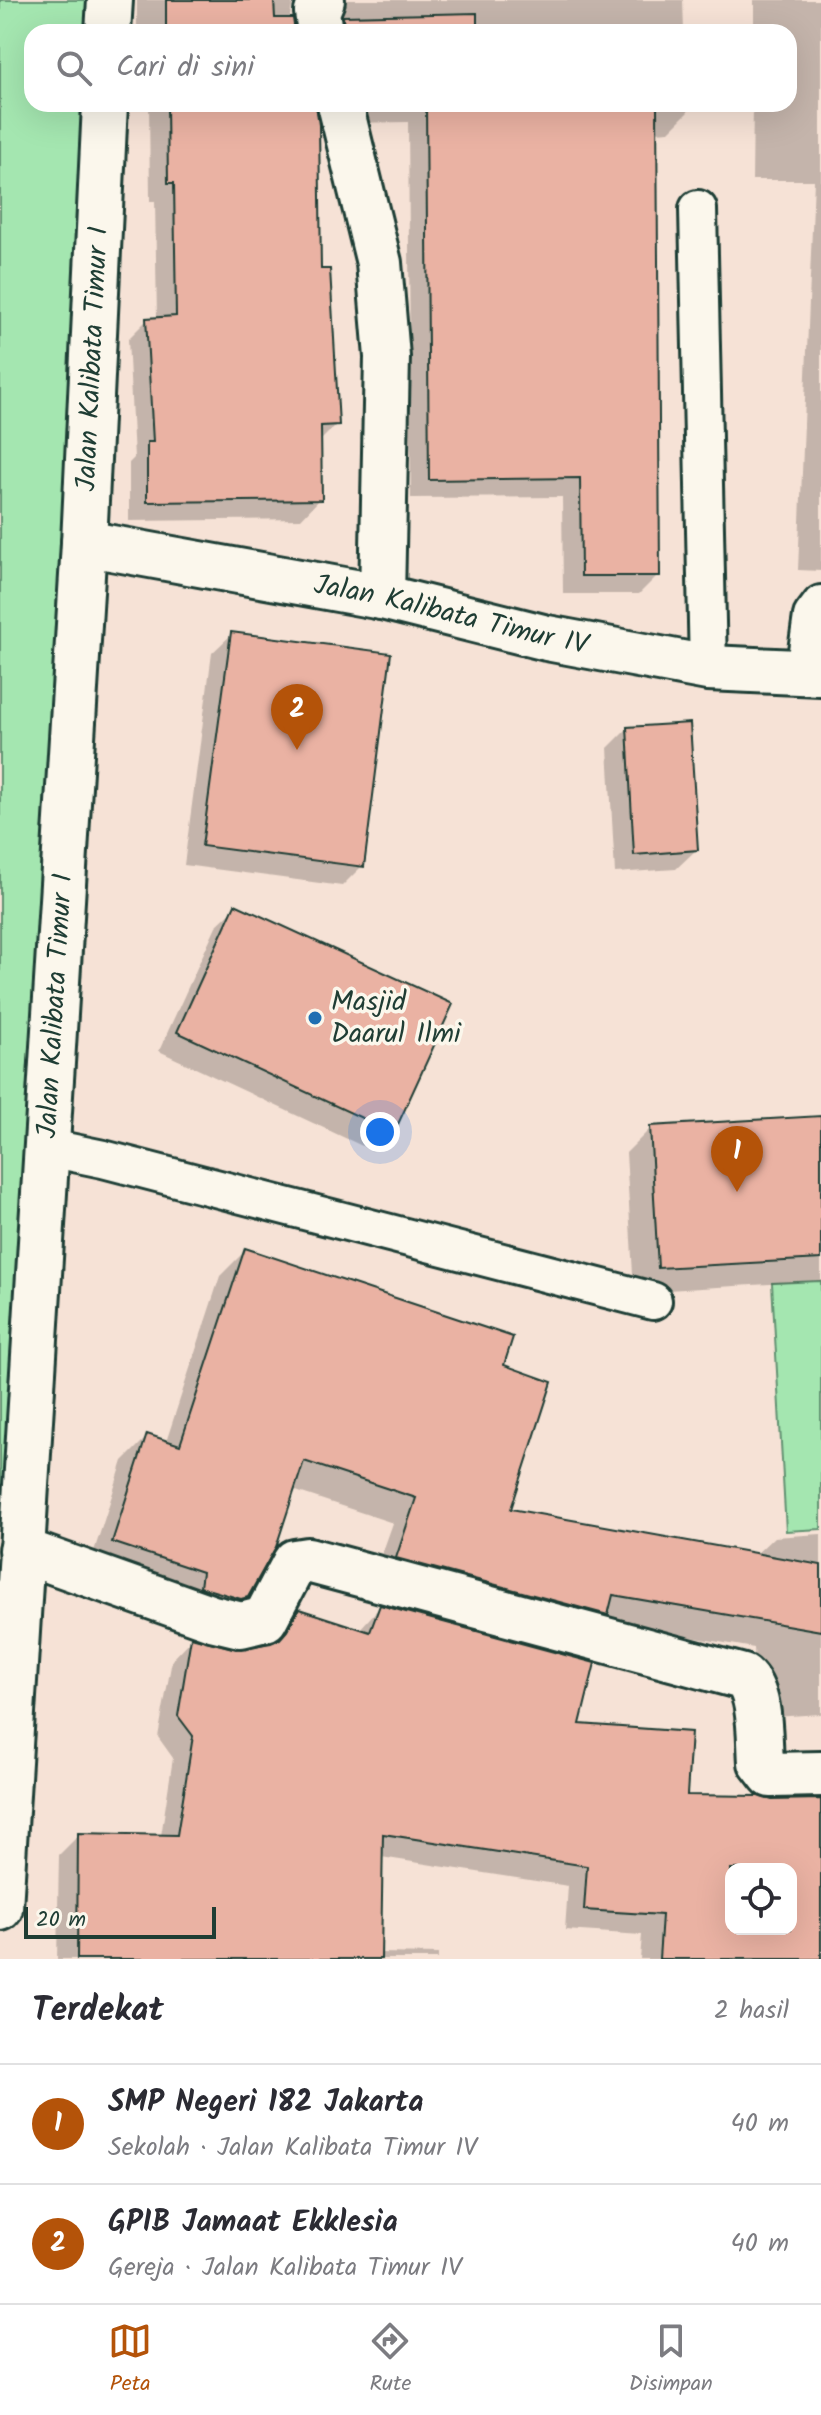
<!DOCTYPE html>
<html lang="id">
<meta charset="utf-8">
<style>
:root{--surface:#fff;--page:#f7f7f7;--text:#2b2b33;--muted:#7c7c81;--line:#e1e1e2;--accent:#b45309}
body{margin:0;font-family:Kalam,sans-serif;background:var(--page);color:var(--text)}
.controls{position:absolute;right:24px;bottom:24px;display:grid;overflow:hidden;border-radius:16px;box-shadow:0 8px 32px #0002}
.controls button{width:72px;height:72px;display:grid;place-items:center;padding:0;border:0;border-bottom:2px solid var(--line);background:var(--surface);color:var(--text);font:40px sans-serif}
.scale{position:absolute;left:24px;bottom:20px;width:192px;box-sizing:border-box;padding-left:8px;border:4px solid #1f3d34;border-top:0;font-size:22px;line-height:28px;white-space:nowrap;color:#1f3d34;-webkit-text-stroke:6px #fbf7ec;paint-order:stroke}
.you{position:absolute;left:380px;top:1132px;width:28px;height:28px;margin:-20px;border:6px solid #fff;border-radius:50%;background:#1a73e8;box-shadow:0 0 0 12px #1a73e833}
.badge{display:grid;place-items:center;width:52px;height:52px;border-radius:50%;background:var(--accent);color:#fff;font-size:26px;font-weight:700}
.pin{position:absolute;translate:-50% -66px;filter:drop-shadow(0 2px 4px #0008)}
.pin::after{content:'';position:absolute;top:42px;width:28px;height:24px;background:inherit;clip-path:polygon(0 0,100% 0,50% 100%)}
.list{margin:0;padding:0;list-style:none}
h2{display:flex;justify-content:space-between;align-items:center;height:104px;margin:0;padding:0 32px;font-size:34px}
h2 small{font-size:26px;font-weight:400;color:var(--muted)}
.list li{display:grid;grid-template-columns:52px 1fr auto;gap:24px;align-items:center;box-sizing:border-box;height:120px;padding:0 32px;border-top:2px solid var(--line)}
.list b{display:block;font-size:30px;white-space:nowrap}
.list p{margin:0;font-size:26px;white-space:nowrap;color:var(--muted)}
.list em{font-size:26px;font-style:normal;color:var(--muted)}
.icon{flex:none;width:44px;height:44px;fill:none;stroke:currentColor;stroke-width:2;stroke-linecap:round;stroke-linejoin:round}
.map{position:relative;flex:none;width:821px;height:1959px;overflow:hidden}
.search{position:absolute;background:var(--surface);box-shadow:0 8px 32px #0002;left:24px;right:24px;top:24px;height:88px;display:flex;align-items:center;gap:20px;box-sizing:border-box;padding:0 28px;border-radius:24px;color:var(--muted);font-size:30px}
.sheet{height:344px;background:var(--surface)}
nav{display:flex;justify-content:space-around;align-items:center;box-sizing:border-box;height:112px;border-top:2px solid var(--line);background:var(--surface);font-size:22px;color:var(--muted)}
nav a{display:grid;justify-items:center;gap:4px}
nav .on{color:var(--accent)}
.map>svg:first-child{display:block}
.green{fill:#a4e6b0;stroke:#629272;stroke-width:2}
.shadow{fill:#0003;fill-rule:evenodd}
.building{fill:#eab2a3;stroke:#1f3d34;stroke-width:2;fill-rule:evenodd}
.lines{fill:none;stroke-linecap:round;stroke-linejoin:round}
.lane-casing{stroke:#1f3d34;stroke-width:42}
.street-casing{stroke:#1f3d34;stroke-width:50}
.secondary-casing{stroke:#1f3d34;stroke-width:50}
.lane{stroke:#fbf7ec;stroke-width:36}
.street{stroke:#fbf7ec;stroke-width:44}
.secondary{stroke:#fbf7ec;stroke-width:44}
.poi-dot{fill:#1f6fb2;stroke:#fbf7ec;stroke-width:3}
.labels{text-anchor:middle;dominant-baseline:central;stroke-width:7;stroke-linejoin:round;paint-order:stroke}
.street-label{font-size:28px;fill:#1f3d34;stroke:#fbf7ec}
.poi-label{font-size:28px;fill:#1f3d34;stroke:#fbf7ec;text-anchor:start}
</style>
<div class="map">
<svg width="821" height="1959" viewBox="0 0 821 1959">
<rect width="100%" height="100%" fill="#f6e2d6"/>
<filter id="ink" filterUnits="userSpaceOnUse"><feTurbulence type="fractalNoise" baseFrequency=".0125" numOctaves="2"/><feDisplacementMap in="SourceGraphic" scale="16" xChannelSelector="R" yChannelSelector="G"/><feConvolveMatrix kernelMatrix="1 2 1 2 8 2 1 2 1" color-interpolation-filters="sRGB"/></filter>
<g filter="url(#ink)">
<g class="green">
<path d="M 0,0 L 104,0 L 102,32 L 32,32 L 32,104 L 98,104 L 0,1890 Z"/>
<path d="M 821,1281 L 821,1529 L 786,1531 L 772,1283 Z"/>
</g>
<g class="shadow">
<path d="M 137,0 L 293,0 L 290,16 L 293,32 L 137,32 Z"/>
<path d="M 318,0 L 683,0 L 684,32 L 325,32 Z"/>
<path d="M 754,0 L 821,0 L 821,571 L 798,570 L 814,180 L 752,180 L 753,104 L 789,104 L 789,32 L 754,32 Z"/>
<path d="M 149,104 L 315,104 L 319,272 L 337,424 L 319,442 L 320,499 L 301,519 L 129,521 L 129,463 L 134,458 L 128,339 L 147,320 L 157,319 L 155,201 L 150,201 Z"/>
<path d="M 336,104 L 688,104 L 688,112 L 669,131 L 655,132 L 658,575 L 639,594 L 563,594 L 562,497 L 411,498 L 408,122 L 347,123 Z"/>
<path d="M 232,634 L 362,866 L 342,886 L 184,865 L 212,653 Z"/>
<path d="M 627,729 L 696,850 L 676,869 L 615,873 L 608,748 Z"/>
<path d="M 236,907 L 393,1131 L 373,1151 L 159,1051 L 216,926 Z"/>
<path d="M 821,1118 L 821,1281 L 634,1292 L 626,1153 L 651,1128 Z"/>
<path d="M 245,1251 L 501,1366 L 508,1511 L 755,1555 L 774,1537 L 821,1534 L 821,1714 L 758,1718 L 754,1648 L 372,1582 L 393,1523 L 293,1490 L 246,1596 L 221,1622 L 89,1567 L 123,1461 L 148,1436 L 166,1442 L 220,1276 Z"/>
<path d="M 380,1607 L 577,1725 L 685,1797 L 771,1802 L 821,1799 L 821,1959 L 640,1959 L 642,1935 L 565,1930 L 568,1886 L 381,1857 L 379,1953 L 438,1954 L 438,1959 L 57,1959 L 59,1855 L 79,1835 L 161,1836 L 173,1758 L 158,1737 L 172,1660 L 192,1639 L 236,1651 L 271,1645 L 279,1632 L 299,1611 L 359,1630 ZM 731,1869 L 791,1869 L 791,1929 L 731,1929 Z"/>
</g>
<g class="building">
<path d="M 166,0 L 274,0 L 275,18 L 293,18 L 295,32 L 166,32 Z"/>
<path d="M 477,13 L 477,32 L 344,32 L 343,16 Z"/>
<path d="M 167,104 L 316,104 L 319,125 L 321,269 L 330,269 L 339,425 L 321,426 L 322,500 L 147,502 L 147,442 L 153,442 L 146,318 L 176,316 L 174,183 L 168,183 Z"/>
<path d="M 426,104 L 657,104 L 660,576 L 581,576 L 580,478 L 429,480 Z"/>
<path d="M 231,632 L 391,653 L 364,867 L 202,846 Z"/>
<path d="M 690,723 L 698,850 L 634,855 L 627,727 Z"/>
<path d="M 235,904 L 453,1004 L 394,1133 L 177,1032 Z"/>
<path d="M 821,1116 L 821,1259 L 658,1268 L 650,1126 Z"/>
<path d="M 245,1248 L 513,1337 L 504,1365 L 552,1382 L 511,1509 L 821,1565 L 821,1631 L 613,1595 L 608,1615 L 396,1558 L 416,1498 L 304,1461 L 276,1547 L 248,1597 L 241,1599 L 200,1587 L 202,1572 L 112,1542 L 147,1434 L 180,1445 Z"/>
<path d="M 380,1605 L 595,1663 L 580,1724 L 691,1732 L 687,1795 L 758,1796 L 772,1800 L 821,1799 L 821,1959 L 659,1959 L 662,1915 L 584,1910 L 587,1866 L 383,1834 L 381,1959 L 77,1959 L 78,1833 L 177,1835 L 193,1736 L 178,1716 L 191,1637 L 236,1649 L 271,1643 L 280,1639 L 287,1631 L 299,1609 L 370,1632 ZM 731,1869 L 791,1869 L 791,1929 L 731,1929 Z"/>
</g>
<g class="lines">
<defs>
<g id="lane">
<path d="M 698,209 L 708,668"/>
<path d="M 804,672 L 812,616 L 821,604"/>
<path d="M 45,1147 L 103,1159 L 653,1301"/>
</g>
<g id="street">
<path d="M 320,32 L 317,12 L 322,0"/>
<path d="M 340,104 L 379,263 L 387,357 L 382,597"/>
<path id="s1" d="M 84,543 L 382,597 L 547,638 L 708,668 L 821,673"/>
<path d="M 21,1550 L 212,1618 L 241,1625 L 265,1619 L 295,1562 L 308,1560 L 743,1677 C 762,1693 759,1738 761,1762 L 771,1775 L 821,1774"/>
</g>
<g id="secondary">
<path d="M 108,32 L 110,0"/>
<path id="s2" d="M 0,1908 L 84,543 L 105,104"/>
</g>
</defs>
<use href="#lane" class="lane-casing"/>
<use href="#street" class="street-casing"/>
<use href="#secondary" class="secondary-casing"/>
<use href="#lane" class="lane"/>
<use href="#street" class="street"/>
<use href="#secondary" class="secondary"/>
</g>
</g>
<circle class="poi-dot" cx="315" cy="1018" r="8"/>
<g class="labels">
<g class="street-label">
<text stroke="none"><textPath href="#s2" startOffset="1552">Jalan Kalibata Timur I</textPath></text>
<text stroke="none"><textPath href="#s1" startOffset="374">Jalan Kalibata Timur IV</textPath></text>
<text stroke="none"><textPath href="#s2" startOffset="904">Jalan Kalibata Timur I</textPath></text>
</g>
<g class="poi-label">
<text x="331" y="1002">Masjid<tspan x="331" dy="32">Daarul Ilmi</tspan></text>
</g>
</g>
</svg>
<div class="controls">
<button><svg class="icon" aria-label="locate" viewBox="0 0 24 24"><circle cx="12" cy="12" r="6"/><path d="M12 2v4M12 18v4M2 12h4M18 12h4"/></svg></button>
</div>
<div class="scale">20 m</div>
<div class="you"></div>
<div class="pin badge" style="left:737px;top:1192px">1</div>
<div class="pin badge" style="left:297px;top:750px">2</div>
<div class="search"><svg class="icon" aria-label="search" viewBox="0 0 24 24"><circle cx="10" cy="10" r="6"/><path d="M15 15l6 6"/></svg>Cari di sini</div>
</div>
<section class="sheet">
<h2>Terdekat<small>2 hasil</small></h2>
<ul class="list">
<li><span class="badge">1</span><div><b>SMP Negeri 182 Jakarta</b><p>Sekolah · Jalan Kalibata Timur IV</p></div><em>40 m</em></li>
<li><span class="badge">2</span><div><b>GPIB Jamaat Ekklesia</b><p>Gereja · Jalan Kalibata Timur IV</p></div><em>40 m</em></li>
</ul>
</section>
<nav>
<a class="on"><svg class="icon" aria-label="map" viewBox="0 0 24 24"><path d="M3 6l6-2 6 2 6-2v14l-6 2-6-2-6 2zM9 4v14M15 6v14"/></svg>Peta</a>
<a><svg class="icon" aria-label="directions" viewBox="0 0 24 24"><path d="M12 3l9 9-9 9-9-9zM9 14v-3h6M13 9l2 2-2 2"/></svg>Rute</a>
<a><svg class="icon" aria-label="saved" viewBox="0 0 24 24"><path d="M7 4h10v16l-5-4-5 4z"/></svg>Disimpan</a>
</nav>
